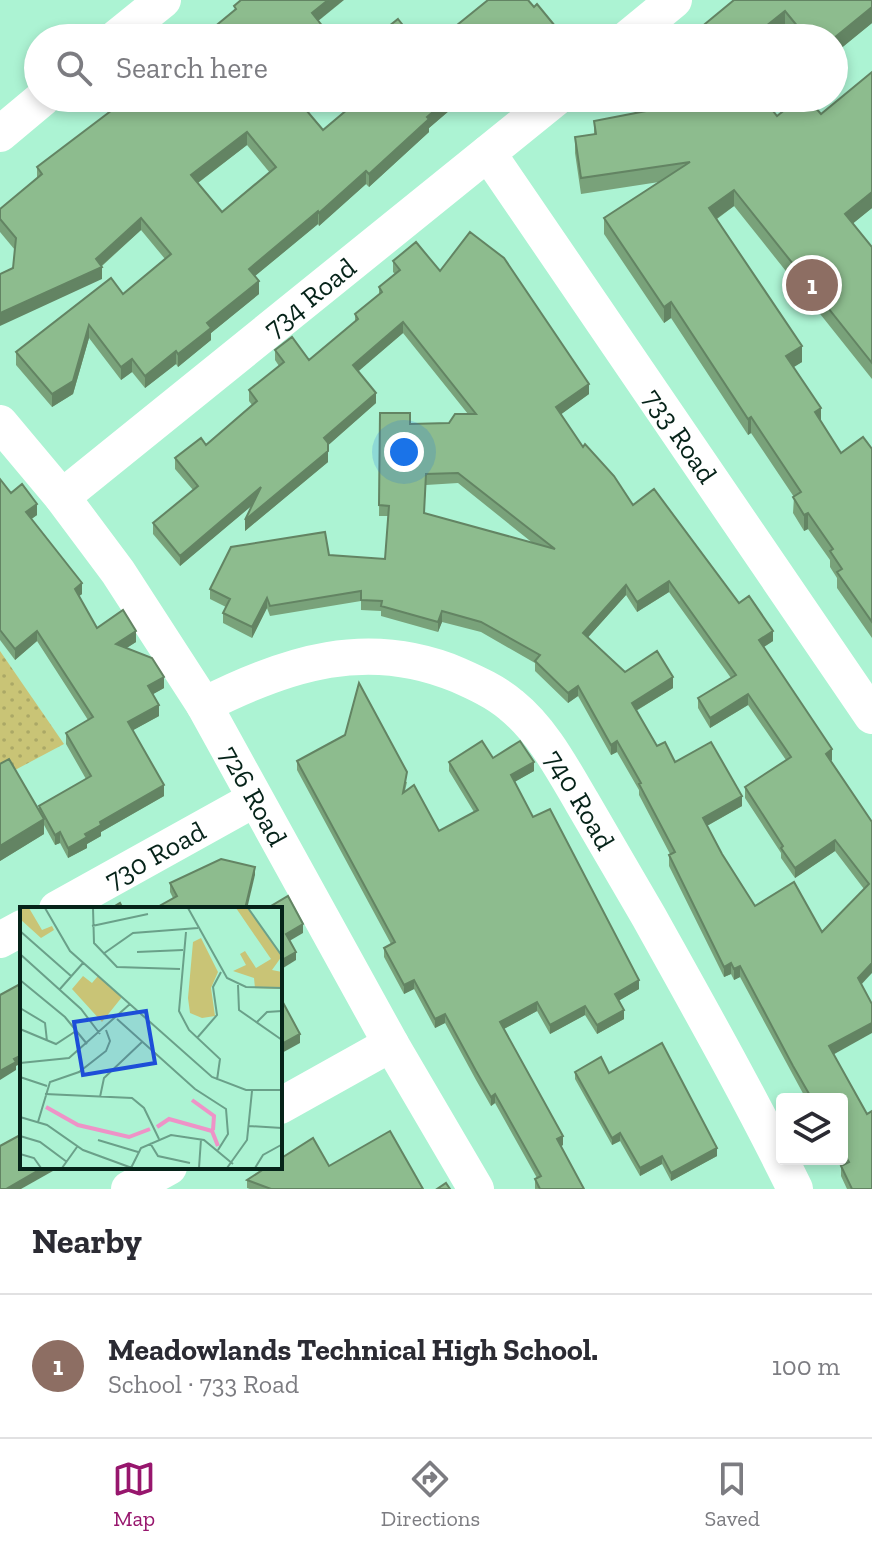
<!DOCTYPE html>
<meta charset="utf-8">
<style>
:root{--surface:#fff;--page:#f2f2f3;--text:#2b2b33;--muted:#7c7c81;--line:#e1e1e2;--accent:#97166d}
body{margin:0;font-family:"Zilla Slab",serif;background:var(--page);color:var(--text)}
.controls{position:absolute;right:24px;bottom:24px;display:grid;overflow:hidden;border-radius:8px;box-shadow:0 4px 12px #0003}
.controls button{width:72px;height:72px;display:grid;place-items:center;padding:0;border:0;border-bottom:2px solid var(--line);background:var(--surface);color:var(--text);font:40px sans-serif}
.you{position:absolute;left:404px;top:452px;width:28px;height:28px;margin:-20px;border:6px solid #fff;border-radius:50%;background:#1a73e8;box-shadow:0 0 0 12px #1a73e833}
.badge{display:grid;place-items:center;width:52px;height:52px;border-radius:50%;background:var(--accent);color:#fff;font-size:26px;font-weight:700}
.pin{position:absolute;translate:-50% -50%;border:4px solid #fff;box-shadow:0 2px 8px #0006}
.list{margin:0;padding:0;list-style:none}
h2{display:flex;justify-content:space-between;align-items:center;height:104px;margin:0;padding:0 32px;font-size:34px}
h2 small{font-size:26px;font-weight:400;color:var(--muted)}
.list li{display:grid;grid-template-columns:52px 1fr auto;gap:24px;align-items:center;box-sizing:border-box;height:144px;padding:0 32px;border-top:2px solid var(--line)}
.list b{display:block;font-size:30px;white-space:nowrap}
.list p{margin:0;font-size:26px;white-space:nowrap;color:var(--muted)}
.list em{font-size:26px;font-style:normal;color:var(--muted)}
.icon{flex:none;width:44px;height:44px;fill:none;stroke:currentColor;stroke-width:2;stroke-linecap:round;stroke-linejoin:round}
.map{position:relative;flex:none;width:872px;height:1189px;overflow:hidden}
.search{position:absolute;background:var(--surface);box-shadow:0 4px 12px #0003;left:24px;right:24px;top:24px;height:88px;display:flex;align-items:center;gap:20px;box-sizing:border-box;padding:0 28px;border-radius:44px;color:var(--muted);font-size:30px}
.sheet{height:248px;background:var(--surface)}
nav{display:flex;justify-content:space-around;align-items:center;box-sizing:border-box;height:112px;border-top:2px solid var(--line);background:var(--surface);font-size:22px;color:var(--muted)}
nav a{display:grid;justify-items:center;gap:4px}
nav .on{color:var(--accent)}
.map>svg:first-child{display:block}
.grass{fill:url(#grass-dots)}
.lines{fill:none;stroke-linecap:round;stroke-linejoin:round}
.minor{stroke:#fff;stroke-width:36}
.wall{fill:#79a27a;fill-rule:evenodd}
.shaded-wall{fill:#638463}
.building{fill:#8dbc8e;stroke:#638463;stroke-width:2;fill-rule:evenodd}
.labels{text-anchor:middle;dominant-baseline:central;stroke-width:6;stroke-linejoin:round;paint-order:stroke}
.street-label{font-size:28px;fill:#062319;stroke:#fff}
.inset-river{fill:none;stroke:#ee93c7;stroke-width:4}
.inset-road{fill:none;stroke:#6aa089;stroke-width:2}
.view{fill:#1d4ed8;fill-opacity:0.15;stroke:#1d4ed8;stroke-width:4}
.inset-edge{fill:none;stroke:#062319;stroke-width:4}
</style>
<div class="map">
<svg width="872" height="1189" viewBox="0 0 872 1189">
<defs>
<pattern id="grass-dots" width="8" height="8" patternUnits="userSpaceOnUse" patternTransform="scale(2)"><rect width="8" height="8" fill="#c9c476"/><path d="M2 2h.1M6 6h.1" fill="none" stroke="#aba866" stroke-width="1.8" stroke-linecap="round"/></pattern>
</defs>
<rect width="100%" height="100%" fill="#acf3d3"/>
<path class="grass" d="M 0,651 L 64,744 L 0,778 Z"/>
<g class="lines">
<g class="minor">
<path d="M 116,38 L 163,0"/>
<path d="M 628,38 L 674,0"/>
<path d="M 0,134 L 43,98"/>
<path id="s1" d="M 488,153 L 872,716"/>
<path id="s2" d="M 0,423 L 62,497 L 118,572 L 204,705 L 391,1044 L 476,1189"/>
<path id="s3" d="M 62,497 L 556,98"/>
<path id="s4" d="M 204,705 C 287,663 368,637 458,675 C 476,683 496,692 511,705 C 542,730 562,768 582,802 C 604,840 627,879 649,917 C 699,1007 750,1097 795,1189"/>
<path id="s5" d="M 57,909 L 255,799"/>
<path d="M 0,940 L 22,928"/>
<path d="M 280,1106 L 391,1044"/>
<path d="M 129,1189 L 169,1167"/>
</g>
</g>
<g class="wall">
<path d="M 734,0 L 872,0 L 872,23 L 834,54 L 834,38 L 794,38 L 785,27 L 771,38 L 688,38 Z"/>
<path d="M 872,72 L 872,208 L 853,223 L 872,247 L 872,379 L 734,206 L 717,219 L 802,362 L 793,367 L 821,422 L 841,453 L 872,449 L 872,638 L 837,588 L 837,578 L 830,567 L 830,560 L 808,529 L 804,531 L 793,513 L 794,497 L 751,433 L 748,435 L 671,318 L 664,323 L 604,234 L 604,218 L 659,182 L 581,194 L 575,153 L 575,137 L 594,134 L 594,121 L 635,113 L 634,111 L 634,98 L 763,98 L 777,116 L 800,103 L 821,114 Z"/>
<path d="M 361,98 L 464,98 L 429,128 L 429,132 L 369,187 L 366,184 L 319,226 L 318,224 L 255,276 L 259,294 L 211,333 L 211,340 L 178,367 L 176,364 L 145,388 L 132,372 L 121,380 L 89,338 L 73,394 L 52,407 L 16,365 L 16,352 L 123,294 L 165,259 L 141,230 L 102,266 L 102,279 L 13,268 L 15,250 L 0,232 L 0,209 L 37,178 L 37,167 L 301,104 L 323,130 ZM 247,145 L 270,173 L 222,212 L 198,183 Z"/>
<path d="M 473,98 L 491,98 L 479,107 Z"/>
<path d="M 393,261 L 440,271 L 589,394 L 561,414 L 583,447 L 633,505 L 739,603 L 773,641 L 764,647 L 832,760 L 831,761 L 872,822 L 862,984 L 834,1054 L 872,1189 L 847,1189 L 841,1176 L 841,1166 L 845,1164 L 841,1159 L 842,1099 L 806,1099 L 740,977 L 734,980 L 731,974 L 724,977 L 669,866 L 669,855 L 670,854 L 639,795 L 639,790 L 617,752 L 611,755 L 578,696 L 568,703 L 535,671 L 535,663 L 481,632 L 442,622 L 438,632 L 381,616 L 381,611 L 361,610 L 361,601 L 270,616 L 267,608 L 252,638 L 223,623 L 223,613 L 226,607 L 210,599 L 210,589 L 329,555 L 385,559 L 388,516 L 379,516 L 380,413 L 410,424 L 449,423 L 468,414 L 403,333 L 358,371 L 376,403 L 328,445 L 328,462 L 245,531 L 252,505 L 180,566 L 153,534 L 153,523 L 193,490 L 175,469 L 175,458 L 206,445 L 252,405 L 249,401 L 249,390 L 279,366 L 275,360 L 275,350 L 309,360 L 355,322 L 355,314 L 379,295 L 379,287 L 395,274 L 393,272 ZM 458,483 L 534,544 L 424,513 L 426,485 ZM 669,592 L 731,678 L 698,698 L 698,708 L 710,728 L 748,705 L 786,760 L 745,787 L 745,798 L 781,853 L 781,858 L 795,878 L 835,851 L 864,889 L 822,932 L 755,906 L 722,854 L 707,826 L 742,806 L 675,762 L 657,746 L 636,711 L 673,688 L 625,672 L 588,637 L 626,595 L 637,612 Z"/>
<path d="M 0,479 L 11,493 L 37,515 L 31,519 L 82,594 L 79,596 L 97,628 L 136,642 L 126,648 L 164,688 L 153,694 L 159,716 L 133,730 L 164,796 L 101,832 L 101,836 L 87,844 L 87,848 L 68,858 L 60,843 L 55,845 L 44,825 L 44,834 L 0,861 L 0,764 L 39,811 L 39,806 L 86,779 L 66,744 L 66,733 L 88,720 L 37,641 L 15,660 L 0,640 Z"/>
<path d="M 493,758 L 534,771 L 514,782 L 533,817 L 639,989 L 619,1000 L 624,1019 L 597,1034 L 585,1015 L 550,1034 L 537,1011 L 504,1029 L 563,1145 L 561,1146 L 584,1189 L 535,1189 L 535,1179 L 537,1178 L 495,1103 L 491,1106 L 476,1080 L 445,1023 L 435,1028 L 414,989 L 404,994 L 384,957 L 384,948 L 391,944 L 297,770 L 297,761 L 407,782 L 405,791 L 439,831 L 474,812 L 449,771 L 449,762 Z"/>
<path d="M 255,875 L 173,898 L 170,892 L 170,883 Z"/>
<path d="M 575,1072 L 609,1073 L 717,1156 L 671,1181 L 662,1164 L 640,1176 L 620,1141 L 612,1145 L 575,1079 Z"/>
<path d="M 329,1166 L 423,1189 L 250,1189 L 247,1188 L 247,1180 Z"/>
</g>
<g class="shaded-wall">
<path d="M 328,0 L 344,0 L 312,26 L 312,13 Z"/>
<path d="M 872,7 L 872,23 L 834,54 L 834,38 Z"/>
<path d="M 785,11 L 785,27 L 771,38 L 751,38 Z"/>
<path d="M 555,26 L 555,38 L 541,38 Z"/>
<path d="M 294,98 L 308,98 L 294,109 Z"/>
<path d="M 449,98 L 464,98 L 429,128 L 429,132 L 369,187 L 369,174 L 427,117 Z"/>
<path d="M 479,98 L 491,98 L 479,107 Z"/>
<path d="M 247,132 L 247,145 L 191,188 L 191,175 Z"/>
<path d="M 366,171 L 366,184 L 319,226 L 319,213 Z"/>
<path d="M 734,190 L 734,206 L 709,224 L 709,208 Z"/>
<path d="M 872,192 L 872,208 L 845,230 L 845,214 Z"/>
<path d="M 318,211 L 318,224 L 249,281 L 249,269 Z"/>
<path d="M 141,218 L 141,230 L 100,267 L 102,267 L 102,279 L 0,326 L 0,313 L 96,259 Z"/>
<path d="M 259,281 L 259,294 L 211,333 L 211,340 L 178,367 L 178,354 L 207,323 Z"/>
<path d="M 671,302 L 671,318 L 664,323 L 664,307 Z"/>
<path d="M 403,322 L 403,333 L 353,376 L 353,365 Z"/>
<path d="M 89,325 L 89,338 L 73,394 L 52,407 L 52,394 Z"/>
<path d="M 802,346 L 802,362 L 786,372 L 786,356 Z"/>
<path d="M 176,351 L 176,364 L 145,388 L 145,376 Z"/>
<path d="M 132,359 L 132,372 L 121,380 L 121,367 Z"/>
<path d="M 589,384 L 589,394 L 556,418 L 556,407 Z"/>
<path d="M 376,393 L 376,403 L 324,449 L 324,438 Z"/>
<path d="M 821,408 L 821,424 L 815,412 Z"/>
<path d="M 751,417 L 751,433 L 748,435 L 748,419 Z"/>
<path d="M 328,451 L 328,462 L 245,531 L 245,520 Z"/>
<path d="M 261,487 L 261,498 L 180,566 L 180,556 Z"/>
<path d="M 37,504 L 37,515 L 26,523 L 26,512 Z"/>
<path d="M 808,513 L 808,529 L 804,531 L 804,515 Z"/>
<path d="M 669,581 L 669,592 L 637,612 L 637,602 Z"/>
<path d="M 82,583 L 82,594 L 75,599 L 75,589 Z"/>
<path d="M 626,585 L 626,595 L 583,643 L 583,633 Z"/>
<path d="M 267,598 L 267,608 L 252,638 L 252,627 Z"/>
<path d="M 442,611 L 442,622 L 438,632 L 438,622 Z"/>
<path d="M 37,631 L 37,641 L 15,660 L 15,649 Z"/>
<path d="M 136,631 L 136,642 L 116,655 L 116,644 Z"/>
<path d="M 773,631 L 773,641 L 759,650 L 759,640 Z"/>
<path d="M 164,677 L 164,688 L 148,697 L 148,686 Z"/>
<path d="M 673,677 L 673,688 L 632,713 L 632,703 Z"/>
<path d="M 578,686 L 578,696 L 568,703 L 568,693 Z"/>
<path d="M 748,694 L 748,705 L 710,728 L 710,718 Z"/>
<path d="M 159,705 L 159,716 L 128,733 L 128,722 Z"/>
<path d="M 617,741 L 617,752 L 611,755 L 611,745 Z"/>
<path d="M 832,749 L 832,760 L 826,764 L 826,754 Z"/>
<path d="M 534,762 L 534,771 L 511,784 L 511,775 Z"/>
<path d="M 164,785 L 164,796 L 101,832 L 101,836 L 87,844 L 87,848 L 68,858 L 68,848 L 100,822 Z"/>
<path d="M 742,796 L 742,806 L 703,828 L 703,818 Z"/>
<path d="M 44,819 L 44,834 L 0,861 L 0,846 Z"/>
<path d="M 60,832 L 60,843 L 55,845 L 55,835 Z"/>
<path d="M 835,840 L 835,851 L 795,878 L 795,868 Z"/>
<path d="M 255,867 L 255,875 L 247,909 L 245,909 Z"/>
<path d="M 303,924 L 303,933 L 286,943 L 286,934 Z"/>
<path d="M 296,952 L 296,960 L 280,970 L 280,961 Z"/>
<path d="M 731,963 L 731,974 L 724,977 L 724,967 Z"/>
<path d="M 872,963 L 872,973 L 858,988 L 858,978 Z"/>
<path d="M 740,966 L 740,977 L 734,980 L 734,969 Z"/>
<path d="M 414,980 L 414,989 L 404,994 L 404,985 Z"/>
<path d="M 639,980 L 639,989 L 615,1003 L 615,994 Z"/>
<path d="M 537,1002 L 537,1011 L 500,1031 L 500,1022 Z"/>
<path d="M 585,1006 L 585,1015 L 550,1034 L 550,1025 Z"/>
<path d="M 624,1010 L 624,1019 L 597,1034 L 597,1025 Z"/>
<path d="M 445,1014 L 445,1023 L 435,1028 L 435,1019 Z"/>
<path d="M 872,1023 L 872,1033 L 829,1057 L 829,1046 Z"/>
<path d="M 300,1034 L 300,1043 L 280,1054 L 280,1045 Z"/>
<path d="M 22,1055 L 22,1063 L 16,1066 L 16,1070 L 0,1080 L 0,1071 L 14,1059 Z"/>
<path d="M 495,1094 L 495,1103 L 491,1106 L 491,1097 Z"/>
<path d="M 620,1133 L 620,1141 L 612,1145 L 612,1138 Z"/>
<path d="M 563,1136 L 563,1145 L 557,1148 L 557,1139 Z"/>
<path d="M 717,1148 L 717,1156 L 671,1181 L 671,1173 Z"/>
<path d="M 662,1156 L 662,1164 L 640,1176 L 640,1168 Z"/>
<path d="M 44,1167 L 60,1167 L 21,1189 L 6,1189 Z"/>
</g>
<g class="building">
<path d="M 241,0 L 328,0 L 312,13 L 332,38 L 201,38 L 236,9 L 234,6 Z"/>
<path d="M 488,0 L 528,0 L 534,7 L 537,4 L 555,26 L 541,38 L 441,38 Z"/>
<path d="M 734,0 L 872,0 L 872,7 L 834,38 L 807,38 L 785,11 L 751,38 L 688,38 Z"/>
<path d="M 398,19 L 413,38 L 374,38 Z"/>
<path d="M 872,72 L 872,192 L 845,214 L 872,247 L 872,363 L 734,190 L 709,208 L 802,346 L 786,356 L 821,408 L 815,412 L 841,453 L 863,437 L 872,449 L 872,622 L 837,572 L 842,569 L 830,551 L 833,549 L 808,513 L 804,515 L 793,497 L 801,492 L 751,417 L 748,419 L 671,302 L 664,307 L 604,218 L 690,162 L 581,178 L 575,137 L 596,134 L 594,121 L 646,111 L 636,98 L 763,98 L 777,116 L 797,100 L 800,103 L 807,98 L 821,114 Z"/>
<path d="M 128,98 L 296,98 L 323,130 L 361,98 L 449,98 L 427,117 L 429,119 L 369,174 L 366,171 L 319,213 L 318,211 L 249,269 L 259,281 L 207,323 L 211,328 L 178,354 L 176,351 L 145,376 L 132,359 L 121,367 L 89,325 L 73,381 L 52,394 L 16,352 L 111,278 L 123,294 L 171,254 L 141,218 L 96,259 L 102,267 L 0,313 L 0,274 L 13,268 L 16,238 L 0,219 L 0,209 L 42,174 L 37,167 ZM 247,132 L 276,167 L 222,212 L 191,175 Z"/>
<path d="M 470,232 L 504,258 L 589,384 L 556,407 L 583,447 L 585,444 L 614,476 L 633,505 L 654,489 L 739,603 L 749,596 L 773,631 L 759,640 L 832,749 L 826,754 L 872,822 L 872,963 L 858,978 L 872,1004 L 872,1023 L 829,1046 L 867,1114 L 872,1111 L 872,1189 L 852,1189 L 841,1166 L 849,1162 L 842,1150 L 842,1099 L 812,1099 L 793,1066 L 740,966 L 734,969 L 731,963 L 724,967 L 669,855 L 675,852 L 639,784 L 641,783 L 617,741 L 611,745 L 578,686 L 568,693 L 535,661 L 540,655 L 481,622 L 442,611 L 438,622 L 381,606 L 382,601 L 361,600 L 361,591 L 270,606 L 267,598 L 252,627 L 223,613 L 230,599 L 210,589 L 231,547 L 325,532 L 329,555 L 385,559 L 389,506 L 379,505 L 380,413 L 410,413 L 410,424 L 449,423 L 455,414 L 476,414 L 403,322 L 353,365 L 376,393 L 324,438 L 328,443 L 328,451 L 245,520 L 261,487 L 180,556 L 153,523 L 198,486 L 175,458 L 201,438 L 206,445 L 257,401 L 249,390 L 284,362 L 275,350 L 292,337 L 309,360 L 358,319 L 355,314 L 382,292 L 379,287 L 400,270 L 393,261 L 416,242 L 440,271 ZM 458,473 L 555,549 L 424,513 L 426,474 ZM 669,581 L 736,675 L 698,698 L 710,718 L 748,694 L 791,757 L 745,787 L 783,846 L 781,848 L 795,868 L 835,840 L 869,884 L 822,932 L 794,882 L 755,906 L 722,854 L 703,818 L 742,796 L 711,742 L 675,762 L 665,742 L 657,746 L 632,703 L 673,677 L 657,651 L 625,672 L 583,633 L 626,585 L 637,602 Z"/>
<path d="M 0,479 L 11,493 L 22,484 L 37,504 L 26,512 L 82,583 L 75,589 L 97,628 L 123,610 L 136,631 L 116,644 L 152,658 L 164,677 L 148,686 L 159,705 L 128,722 L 164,785 L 100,822 L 101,825 L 85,834 L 87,837 L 68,848 L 60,832 L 55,835 L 39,806 L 91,776 L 66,733 L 93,717 L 37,631 L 15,649 L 0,630 Z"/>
<path d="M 359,683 L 407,772 L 403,793 L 414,785 L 439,831 L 478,810 L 449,762 L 482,741 L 493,758 L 520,741 L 534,762 L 511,775 L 533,817 L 550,809 L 639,980 L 615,994 L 624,1010 L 597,1025 L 585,1006 L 550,1025 L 537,1002 L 500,1022 L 563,1136 L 557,1139 L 584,1189 L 540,1189 L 535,1179 L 541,1176 L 495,1094 L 491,1097 L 476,1071 L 445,1014 L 435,1019 L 414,980 L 404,985 L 384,948 L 395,942 L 297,761 L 345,735 Z"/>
<path d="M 9,759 L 44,819 L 0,846 L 0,764 Z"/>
<path d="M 221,859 L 255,867 L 245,909 L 154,909 L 177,896 L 170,883 Z"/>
<path d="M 288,896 L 303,924 L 286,934 L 296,952 L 280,961 L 280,909 L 266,909 Z"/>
<path d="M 120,903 L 123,909 L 110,909 Z"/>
<path d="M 22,983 L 22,1055 L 14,1059 L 16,1062 L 0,1071 L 0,995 Z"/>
<path d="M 280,997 L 300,1034 L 280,1045 Z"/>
<path d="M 662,1043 L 717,1148 L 671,1173 L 662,1156 L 640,1168 L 620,1133 L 612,1138 L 575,1072 L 601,1057 L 609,1073 Z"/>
<path d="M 390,1131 L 423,1189 L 271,1189 L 247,1180 L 267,1167 L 280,1167 L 280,1159 L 313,1138 L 329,1166 Z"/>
<path d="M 22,1134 L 22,1167 L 44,1167 L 6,1189 L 0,1189 L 0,1146 Z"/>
<path d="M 446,1183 L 450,1189 L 437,1189 Z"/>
</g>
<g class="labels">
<g class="street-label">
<text stroke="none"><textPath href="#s3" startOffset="318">734 Road</textPath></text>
<text stroke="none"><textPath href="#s1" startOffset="342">733 Road</textPath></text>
<text stroke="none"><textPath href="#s2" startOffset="452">726 Road</textPath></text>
<text stroke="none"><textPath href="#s4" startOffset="444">740 Road</textPath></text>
<text stroke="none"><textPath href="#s5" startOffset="112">730 Road</textPath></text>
</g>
</g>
<g transform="translate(20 907)">
<rect width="262" height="262" fill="#acf3d3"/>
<path d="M 0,1 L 9,1 L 22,23 L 32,19 L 34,23 L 21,31 L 0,12 ZM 216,1 L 228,1 L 262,49 L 252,63 L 262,65 L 262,82 L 235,81 L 234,71 L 213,64 L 226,58 L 220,47 L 225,44 L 236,61 L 251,52 ZM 63,69 L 72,76 L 78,69 L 102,90 L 82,115 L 52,82 Z" fill="#c9c476"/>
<path d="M 181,31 L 198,65 L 191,81 L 195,109 L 182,111 L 170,106 L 168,91 L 173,35 Z" fill="#c9c476"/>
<path class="inset-river" d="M 172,193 L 194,209 L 193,223M 26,200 L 58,218 L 109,230 L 130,222M 137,220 L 149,212 L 192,224 L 198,239"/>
<path class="inset-road" d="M 25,1 L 50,44 L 192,170 L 226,183 L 262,183M 73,1 L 74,36 L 97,60 L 160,62M 168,1 L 207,71 L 226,80 L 262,81M 228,1 L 262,49M 72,19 L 128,7M 0,24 L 51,69M 166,25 L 159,104 L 169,123 L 200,152 L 197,173M 117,45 L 163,43M 0,47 L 61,102 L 80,127M 83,47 L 113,26 L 178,21M 0,73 L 45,110 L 67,137M 218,78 L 219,103 L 262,133M 40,82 L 63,56M 0,101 L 25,116 L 27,134M 97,112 L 175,182 L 206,202 L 208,227 L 198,243M 236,116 L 247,105 L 262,104M 0,122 L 36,137 L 56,124M 177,131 L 197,108 L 193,80 L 201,65M 0,156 L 49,151 L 110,97M 0,170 L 27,179M 25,187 L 112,191 L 124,201 L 139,232M 80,190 L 84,171 L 122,135M 0,210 L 27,218 L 63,243 L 112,261M 18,215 L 30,175 L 59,165 L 86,144 L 90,134 L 86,123M 229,219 L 262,221M 0,229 L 20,235 L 47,255M 78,233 L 118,245M 130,236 L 138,249 L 170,256M 0,247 L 14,251 L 21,261M 42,261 L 57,240M 111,261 L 121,241 L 151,228 L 184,233 L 213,257M 179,261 L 181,232M 207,261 L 227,233 L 232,184M 235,261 L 243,248 L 261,238"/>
<path class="view" d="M 126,104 L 135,156 L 63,168 L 54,115 Z"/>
<rect width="262" height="262" class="inset-edge"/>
</g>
</svg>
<div class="controls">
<button><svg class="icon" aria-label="layers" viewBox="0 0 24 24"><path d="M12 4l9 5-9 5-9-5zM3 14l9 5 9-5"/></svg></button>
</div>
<div class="you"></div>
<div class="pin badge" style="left:812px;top:285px;background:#8d6e63">1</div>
<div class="search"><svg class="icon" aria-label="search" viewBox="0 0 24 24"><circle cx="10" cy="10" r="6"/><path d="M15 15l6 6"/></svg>Search here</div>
</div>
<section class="sheet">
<h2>Nearby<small></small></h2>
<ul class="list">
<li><span class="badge" style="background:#8d6e63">1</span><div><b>Meadowlands Technical High School.</b><p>School · 733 Road</p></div><em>100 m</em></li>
</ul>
</section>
<nav>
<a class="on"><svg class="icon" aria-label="map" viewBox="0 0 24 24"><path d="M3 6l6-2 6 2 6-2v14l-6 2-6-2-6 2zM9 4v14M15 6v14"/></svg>Map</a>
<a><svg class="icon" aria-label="directions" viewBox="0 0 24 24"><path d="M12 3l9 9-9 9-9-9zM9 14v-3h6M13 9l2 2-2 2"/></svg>Directions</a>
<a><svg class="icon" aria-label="saved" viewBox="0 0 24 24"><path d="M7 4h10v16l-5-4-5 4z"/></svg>Saved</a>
</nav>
